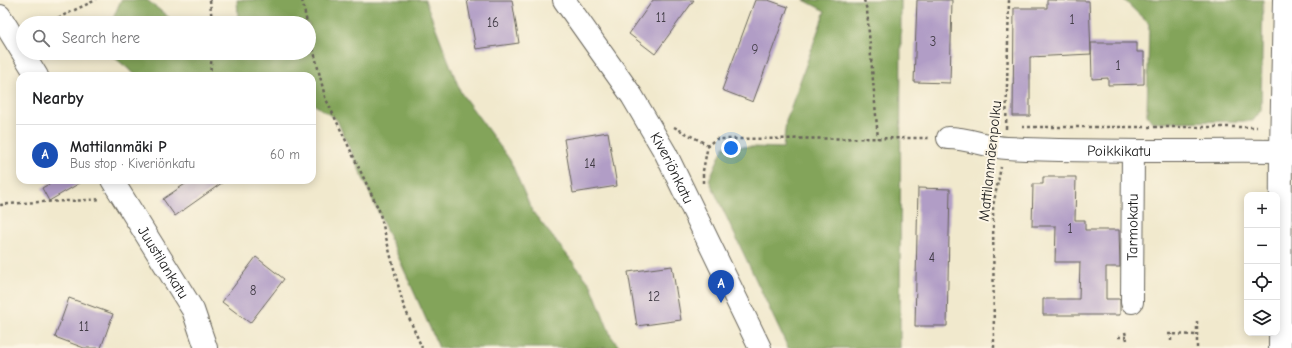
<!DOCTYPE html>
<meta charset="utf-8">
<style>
:root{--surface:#fff;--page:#f6f6f6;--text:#202124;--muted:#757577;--line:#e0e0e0;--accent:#b45309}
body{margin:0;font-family:"Comic Neue",sans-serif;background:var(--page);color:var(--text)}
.controls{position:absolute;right:12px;bottom:12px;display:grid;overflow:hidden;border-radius:8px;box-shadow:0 2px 10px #0003}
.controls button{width:36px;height:36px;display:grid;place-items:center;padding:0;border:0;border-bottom:1px solid var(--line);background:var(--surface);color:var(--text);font:20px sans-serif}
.you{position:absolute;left:731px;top:148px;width:14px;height:14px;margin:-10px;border:3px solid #fff;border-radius:50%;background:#1a73e8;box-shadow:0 0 0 6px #1a73e833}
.badge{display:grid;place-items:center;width:26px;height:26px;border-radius:50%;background:var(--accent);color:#fff;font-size:13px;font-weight:700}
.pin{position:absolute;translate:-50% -33px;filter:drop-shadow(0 1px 2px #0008)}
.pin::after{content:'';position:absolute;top:21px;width:14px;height:12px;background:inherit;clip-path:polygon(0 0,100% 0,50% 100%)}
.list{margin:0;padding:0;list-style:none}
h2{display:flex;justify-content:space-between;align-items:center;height:52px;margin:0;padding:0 16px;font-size:17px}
h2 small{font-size:13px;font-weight:400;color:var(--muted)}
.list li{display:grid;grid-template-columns:26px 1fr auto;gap:12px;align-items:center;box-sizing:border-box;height:60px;padding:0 16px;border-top:1px solid var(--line)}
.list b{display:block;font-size:15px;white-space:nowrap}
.list p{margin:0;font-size:13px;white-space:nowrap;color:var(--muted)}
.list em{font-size:13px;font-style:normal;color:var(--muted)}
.icon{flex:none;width:22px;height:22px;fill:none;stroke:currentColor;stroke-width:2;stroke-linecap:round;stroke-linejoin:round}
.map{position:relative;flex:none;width:1292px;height:348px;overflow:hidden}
.search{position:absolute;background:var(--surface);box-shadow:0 2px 10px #0003;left:16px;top:16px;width:300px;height:44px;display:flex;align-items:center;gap:10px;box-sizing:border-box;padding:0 14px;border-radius:22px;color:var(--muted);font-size:15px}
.panel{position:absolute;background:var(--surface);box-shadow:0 2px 10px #0003;left:16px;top:72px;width:300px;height:112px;border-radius:12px}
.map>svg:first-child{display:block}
.forest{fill:#83a45a;stroke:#50603b}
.building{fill:#b19dc6}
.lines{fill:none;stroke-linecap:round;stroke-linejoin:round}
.minor-casing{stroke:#67645a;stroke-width:24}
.major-casing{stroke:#67645a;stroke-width:24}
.path{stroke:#67645a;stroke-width:2.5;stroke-dasharray:3 3;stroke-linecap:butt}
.minor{stroke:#fff;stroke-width:22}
.major{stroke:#fff;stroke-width:22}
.labels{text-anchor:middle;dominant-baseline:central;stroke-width:4;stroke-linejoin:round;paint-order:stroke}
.number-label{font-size:13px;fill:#413c46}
.street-label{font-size:15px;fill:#1c1c1c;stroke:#fcf5e5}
</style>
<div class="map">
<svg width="1292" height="348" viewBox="0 0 1292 348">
<rect width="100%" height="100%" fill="#fcf5e5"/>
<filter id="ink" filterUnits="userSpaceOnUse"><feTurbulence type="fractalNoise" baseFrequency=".025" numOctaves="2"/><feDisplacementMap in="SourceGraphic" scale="8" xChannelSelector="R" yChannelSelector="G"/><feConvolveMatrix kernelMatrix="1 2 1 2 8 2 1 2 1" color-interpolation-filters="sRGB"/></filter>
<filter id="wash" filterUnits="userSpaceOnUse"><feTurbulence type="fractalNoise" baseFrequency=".012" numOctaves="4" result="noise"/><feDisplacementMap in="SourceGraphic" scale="16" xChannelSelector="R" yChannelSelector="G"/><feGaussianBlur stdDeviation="0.9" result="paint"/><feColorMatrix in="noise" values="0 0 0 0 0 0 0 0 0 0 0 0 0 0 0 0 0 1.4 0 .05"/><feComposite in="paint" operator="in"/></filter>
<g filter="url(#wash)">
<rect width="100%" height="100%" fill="#f1e9cd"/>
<g class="forest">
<path d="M 121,0 L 147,0 L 176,23 L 111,23 Z"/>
<path d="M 237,0 L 425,0 L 461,93 L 510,160 L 532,211 L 591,285 L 611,336 L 620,348 L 439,348 L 337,120 L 312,103 L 312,76 L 137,76 L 109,53 L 309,53 L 309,23 L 234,23 L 238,15 Z"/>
<path d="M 804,0 L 901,0 L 900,348 L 788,348 L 709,180 L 724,146 L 783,148 L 786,121 L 825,11 Z"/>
<path d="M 1124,0 L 1263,0 L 1261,110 L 1253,121 L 1152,122 L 1147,115 L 1149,24 Z"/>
</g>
<g id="blocks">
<g class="building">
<path d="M 467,0 L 512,0 L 519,43 L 476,49 Z"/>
<path d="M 653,0 L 694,0 L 655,54 L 629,34 Z"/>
<path d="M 755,0 L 768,0 L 788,7 L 753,102 L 722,90 Z"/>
<path d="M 917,0 L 952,0 L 950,83 L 914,82 Z"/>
<path d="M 1047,0 L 1089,1 L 1091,54 L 1030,57 L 1030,116 L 1013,116 L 1014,8 L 1047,8 Z"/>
<path d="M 1091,43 L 1137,43 L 1137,52 L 1144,52 L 1144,84 L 1108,85 L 1108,78 L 1092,79 Z"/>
<path d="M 608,132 L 617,186 L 573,193 L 564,139 Z"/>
<path d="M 1043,177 L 1076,177 L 1075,220 L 1085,220 L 1085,230 L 1119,230 L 1120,267 L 1106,267 L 1106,299 L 1120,299 L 1120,315 L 1043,315 L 1043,299 L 1079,299 L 1080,262 L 1055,262 L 1056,226 L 1032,226 L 1033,184 L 1043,184 Z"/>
<path d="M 56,180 L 85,180 L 49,201 L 42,188 Z"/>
<path d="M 191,180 L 226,180 L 175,216 L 163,199 Z"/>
<path d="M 918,188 L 950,189 L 947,326 L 915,326 Z"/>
<path d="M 256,257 L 284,279 L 250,323 L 222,302 Z"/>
<path d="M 672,266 L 681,320 L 637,326 L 628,272 Z"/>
<path d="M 69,298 L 113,314 L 101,348 L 84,348 L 55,337 Z"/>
</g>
</g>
</g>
<g filter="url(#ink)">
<use href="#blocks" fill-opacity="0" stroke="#67645a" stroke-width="1"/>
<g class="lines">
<defs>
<g id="minor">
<path id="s1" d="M 564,0 L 632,96 L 666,154 L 760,348"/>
<path d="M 0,16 L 37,76"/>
<path id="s2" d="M 948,138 C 969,138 987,147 1007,148 C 1102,153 1197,150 1292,151"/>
<path id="s3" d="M 112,180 L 193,310 L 206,348"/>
<path id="s4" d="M 1132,302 L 1133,151"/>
</g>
<path id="major" d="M 1280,348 L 1281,151 L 1284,0"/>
</defs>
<use href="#minor" class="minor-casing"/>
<use href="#major" class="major-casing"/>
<g class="path">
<path d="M 210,0 L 212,23"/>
<path d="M 302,0 L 307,23"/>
<path d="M 864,0 L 867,10 L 878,139"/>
<path d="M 47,23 L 96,0"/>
<path d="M 309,31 L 325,97 L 379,210 L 403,304 L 422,348"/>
<path d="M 210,76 L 212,53"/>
<path d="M 674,127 L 708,145"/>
<path d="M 1022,127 L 1257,127"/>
<path d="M 1006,129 L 1009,0"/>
<path d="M 703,183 L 703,171 L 708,145 L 716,139 L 930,138"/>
<path d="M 0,205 C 34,201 67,202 101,199"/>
<path d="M 1125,332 L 1127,340"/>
<path d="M 1168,334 L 1198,335"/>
<path d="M 1118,337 L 1126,337"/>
<path d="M 1171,341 L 1171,334"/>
<path d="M 994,348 L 993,206 L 1001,167"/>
<path d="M 1197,348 L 1197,321"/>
</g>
<use href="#minor" class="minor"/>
<use href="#major" class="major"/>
</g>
</g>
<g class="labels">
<g class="number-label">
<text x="661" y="17">11</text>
<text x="1072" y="19">1</text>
<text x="493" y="22">16</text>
<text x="933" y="41">3</text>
<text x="755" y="49">9</text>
<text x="1118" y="65">1</text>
<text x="590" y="163">14</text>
<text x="1070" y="228">1</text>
<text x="932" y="257">4</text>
<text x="253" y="290">8</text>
<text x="654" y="296">12</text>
<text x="84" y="326">11</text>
</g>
<g class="street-label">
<text stroke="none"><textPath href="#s2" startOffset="172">Poikkikatu</textPath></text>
<text transform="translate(990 161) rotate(-84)">Mattilanmäenpolku</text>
<text stroke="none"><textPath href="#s1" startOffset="200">Kiveriönkatu</textPath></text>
<text stroke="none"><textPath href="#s4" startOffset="75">Tarmokatu</textPath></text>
<text stroke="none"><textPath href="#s3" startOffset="97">Juustilankatu</textPath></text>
</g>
</g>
</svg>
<div class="controls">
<button>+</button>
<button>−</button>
<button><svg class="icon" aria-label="locate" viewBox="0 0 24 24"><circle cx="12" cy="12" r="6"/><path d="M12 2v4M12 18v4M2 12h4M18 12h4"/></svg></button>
<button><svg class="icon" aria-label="layers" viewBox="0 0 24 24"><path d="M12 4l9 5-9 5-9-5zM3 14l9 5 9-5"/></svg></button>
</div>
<div class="you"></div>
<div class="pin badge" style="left:721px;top:303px;background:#1a4fb4">A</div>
<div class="search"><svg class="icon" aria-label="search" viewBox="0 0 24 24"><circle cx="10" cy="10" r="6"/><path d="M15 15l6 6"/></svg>Search here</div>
<section class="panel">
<h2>Nearby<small></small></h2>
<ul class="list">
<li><span class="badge" style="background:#1a4fb4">A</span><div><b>Mattilanmäki P</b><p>Bus stop · Kiveriönkatu</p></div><em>60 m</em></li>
</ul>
</section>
</div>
